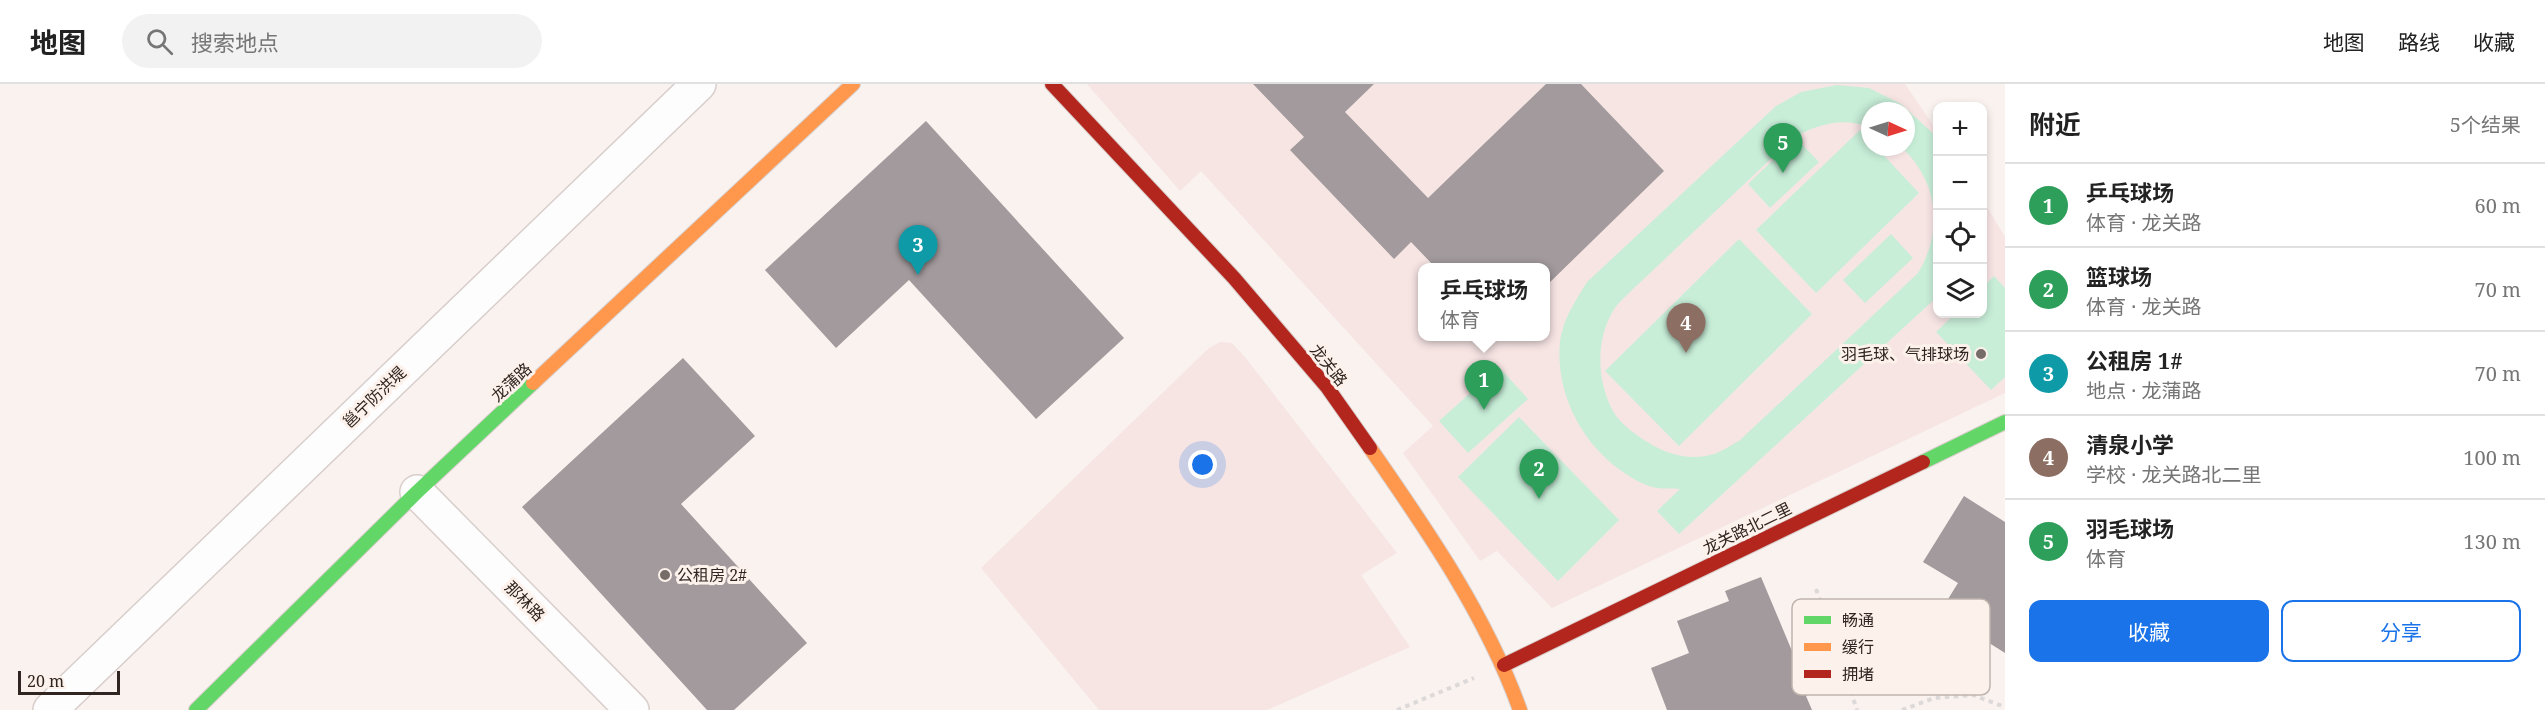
<!DOCTYPE html>
<html lang="zh">
<meta charset="utf-8">
<style>
:root{--surface:#fff;--page:#f2f2f2;--text:#222;--muted:#767676;--line:#e0e0e0;--accent:#1a73e8}
body{margin:0;font-family:"Noto Serif","Noto Sans SC",serif;background:var(--page);color:var(--text)}
.controls{position:absolute;right:18px;top:18px;display:grid;overflow:hidden;border-radius:12px;box-shadow:0 3px 9px #0003}
.controls button{width:54px;height:54px;display:grid;place-items:center;padding:0;border:0;border-bottom:2px solid var(--line);background:var(--surface);color:var(--text);font:30px sans-serif}
.compass{position:absolute;left:1861px;top:18px;width:54px;height:54px;border-radius:50%;background:var(--surface);box-shadow:0 3px 9px #0003;rotate:94deg}
.scale{position:absolute;left:18px;bottom:15px;width:102px;box-sizing:border-box;padding-left:6px;border:3px solid #302520;border-top:0;font-size:16px;line-height:21px;white-space:nowrap;color:#302520;-webkit-text-stroke:4px #fdf1eb;paint-order:stroke}
.you{position:absolute;left:1203px;top:381px;width:21px;height:21px;margin:-15px;border:4px solid #fff;border-radius:50%;background:#1a73e8;box-shadow:0 0 0 9px #1a73e833}
.badge{display:grid;place-items:center;width:39px;height:39px;border-radius:50%;background:var(--accent);color:#fff;font-size:20px;font-weight:700}
.pin{position:absolute;translate:-50% -50px;filter:drop-shadow(0 2px 3px #0008)}
.pin::after{content:'';position:absolute;top:32px;width:21px;height:18px;background:inherit;clip-path:polygon(0 0,100% 0,50% 100%)}
.popup{position:absolute;left:1418px;top:179px;width:132px;height:78px;box-sizing:border-box;display:grid;place-content:center;border-radius:12px;background:var(--surface);filter:drop-shadow(0 2px 4px #0005);font-size:20px;white-space:nowrap;color:var(--muted)}
.popup b{font-size:22px;color:var(--text)}
.popup::after{content:'';position:absolute;left:50%;top:100%;margin-left:-12px;border:12px solid transparent;border-top-color:var(--surface)}
.list{margin:0;padding:0;list-style:none}
h2{display:flex;justify-content:space-between;align-items:center;height:78px;margin:0;padding:0 24px;font-size:26px}
h2 small{font-size:20px;font-weight:400;color:var(--muted)}
.list li{display:grid;grid-template-columns:39px 1fr auto;gap:18px;align-items:center;box-sizing:border-box;height:84px;padding:0 24px;border-top:2px solid var(--line)}
.list b{display:block;font-size:22px;white-space:nowrap}
.list p{margin:0;font-size:20px;white-space:nowrap;color:var(--muted)}
.list em{font-size:20px;font-style:normal;color:var(--muted)}
.actions{display:flex;gap:12px;padding:18px 24px}
.actions a{flex:1;padding:14px 0;border:2px solid var(--accent);border-radius:12px;text-align:center;font-size:21px;color:var(--accent)}
.actions .main{background:var(--accent);color:#fff}
.icon{flex:none;width:33px;height:33px;fill:none;stroke:currentColor;stroke-width:2;stroke-linecap:round;stroke-linejoin:round}
.map{position:relative;flex:none;width:2005px;height:626px;overflow:hidden}
header{display:flex;align-items:center;gap:36px;box-sizing:border-box;height:84px;padding:0 30px;background:var(--surface);border-bottom:2px solid var(--line)}
header strong{font-size:28px}
nav{display:flex;gap:33px;margin-inline-start:auto;font-size:21px}
.search{width:420px;height:54px;background:var(--page);display:flex;align-items:center;gap:15px;box-sizing:border-box;padding:0 21px;border-radius:33px;color:var(--muted);font-size:22px}
main{display:flex}
aside{flex:1;background:var(--surface)}
.map>svg:first-child{display:block}
.education{fill:#f7e5e4;fill-rule:evenodd}
.green{fill:#c8eed8;fill-rule:evenodd}
.building{fill:#a29a9c}
.lines{fill:none;stroke-linecap:round;stroke-linejoin:round}
.street-casing{stroke:#d8cecb;stroke-width:36}
.fast-casing{stroke:#d8cecb;stroke-width:16}
.slow-casing{stroke:#d8cecb;stroke-width:16}
.jam-casing{stroke:#d8cecb;stroke-width:16}
.path{stroke:#dcd9d8;stroke-width:4;stroke-dasharray:4.5 4.5;stroke-linecap:butt}
.street{stroke:#fefdfd;stroke-width:33}
.fast{stroke:#63d668;stroke-width:14}
.slow{stroke:#ff974d;stroke-width:14}
.jam{stroke:#b3261e;stroke-width:14}
.poi-dot{fill:#766d68;stroke:#fdf1eb;stroke-width:2}
.labels{text-anchor:middle;dominant-baseline:central;stroke-width:6;stroke-linejoin:round;paint-order:stroke}
.poi-label{font-size:16px;fill:#302520;stroke:#fdf1eb;text-anchor:end}
.street-label{font-size:16px;fill:#302520;stroke:#fdf1eb}
.key{fill:#fdf1eb;stroke:#c0b4ae;stroke-width:1.5}
.key-label{font-size:16px;fill:#302520}
</style>
<header>
<strong>地图</strong>
<div class="search"><svg class="icon" aria-label="search" viewBox="0 0 24 24"><circle cx="10" cy="10" r="6"/><path d="M15 15l6 6"/></svg>搜索地点</div>
<nav><a>地图</a><a>路线</a><a>收藏</a></nav>
</header>
<main>
<div class="map">
<svg width="2005" height="626" viewBox="0 0 2005 626">
<rect width="100%" height="100%" fill="#f9f2ef"/>
<g class="education">
<path d="M 1087,0 L 1905,0 L 1937,47 L 1938,230 L 1982,230 L 1983,116 L 2005,153 L 2005,309 L 1552,524 L 1497,467 L 1480,477 L 1403,369 L 1433,342 L 1201,87 L 1180,107 ZM 1870,27 L 1906,27 L 1906,63 L 1870,63 ZM 1422,184 L 1546,184 L 1546,252 L 1422,252 Z"/>
<path d="M 1220,258 L 1232,259 L 1245,273 L 1397,469 L 1361,491 L 1410,563 L 1267,626 L 1099,626 L 981,484 L 1209,264 Z"/>
</g>
<g class="green">
<path d="M 1837,1 L 1869,4 L 1901,20 L 1937,53 L 1937,213 L 1679,450 L 1657,427 L 1680,405 C 1673,404 1664,405 1657,404 C 1644,402 1630,393 1620,386 C 1580,357 1555,307 1560,257 C 1563,235 1576,216 1587,198 L 1776,22 L 1801,8 ZM 1870,27 L 1906,27 L 1906,63 L 1901,63 C 1938,97 1944,146 1918,189 L 1739,357 C 1731,361 1723,367 1714,370 C 1692,377 1668,371 1649,359 C 1637,352 1622,341 1614,329 C 1597,299 1595,257 1613,227 C 1617,220 1625,213 1631,207 L 1793,54 C 1817,41 1843,32 1870,44 Z"/>
<path d="M 1860,46 L 1870,57 L 1870,63 L 1876,63 L 1919,109 L 1816,209 L 1756,146 Z"/>
<path d="M 1796,54 L 1819,78 L 1770,124 L 1748,100 Z"/>
<path d="M 1891,150 L 1913,174 L 1865,219 L 1843,196 Z"/>
<path d="M 1739,155 L 1812,230 L 1679,362 L 1605,287 Z"/>
<path d="M 1994,192 L 2005,204 L 2005,293 L 1991,306 L 1936,248 L 1955,230 L 1982,230 L 1983,203 Z"/>
<path d="M 1499,283 L 1528,315 L 1468,369 L 1439,337 Z"/>
<path d="M 1519,333 L 1619,436 L 1558,497 L 1458,393 Z"/>
</g>
<g class="building">
<path d="M 1253,0 L 1374,0 L 1345,28 L 1428,114 L 1546,0 L 1581,0 L 1664,87 L 1545,203 L 1545,183 L 1435,183 L 1411,158 L 1394,175 L 1290,66 L 1304,53 Z"/>
<path d="M 926,37 L 1124,254 L 1036,335 L 909,196 L 836,264 L 765,186 Z"/>
<path d="M 683,274 L 755,352 L 681,420 L 807,559 L 734,626 L 707,626 L 522,423 Z"/>
<path d="M 1964,412 L 2005,438 L 2005,569 L 1940,528 L 1958,499 L 1923,478 Z"/>
<path d="M 1761,493 L 1810,610 L 1806,612 L 1812,626 L 1667,626 L 1651,584 L 1689,569 L 1677,537 L 1729,517 L 1725,507 Z"/>
</g>
<g class="lines">
<defs>
<g id="street">
<path d="M 417,408 L 632,626"/>
<path d="M 50,626 L 699,0"/>
</g>
<g id="fast">
<path d="M 1923,378 L 2005,338"/>
<path d="M 196,626 L 417,408 L 533,299"/>
</g>
<g id="slow">
<path d="M 533,299 L 853,0"/>
<path d="M 1370,364 C 1427,446 1486,531 1520,626"/>
</g>
<g id="jam">
<path d="M 1052,0 L 1234,194 L 1327,303 L 1370,364"/>
<path d="M 1504,581 L 1923,378"/>
</g>
</defs>
<use href="#street" class="street-casing"/>
<use href="#fast" class="fast-casing"/>
<use href="#slow" class="slow-casing"/>
<use href="#jam" class="jam-casing"/>
<g class="path">
<path d="M 1816,505 L 1857,626"/>
<path d="M 1397,626 L 1474,594"/>
<path d="M 1902,626 L 1934,614 L 1973,611 L 2005,623"/>
</g>
<use href="#street" class="street"/>
<use href="#fast" class="fast"/>
<use href="#slow" class="slow"/>
<use href="#jam" class="jam"/>
</g>
<g class="poi-dot">
<circle cx="1981" cy="270" r="6"/>
<circle cx="665" cy="491" r="6"/>
</g>
<g class="labels">
<g class="poi-label">
<text x="1969" y="270">羽毛球、气排球场</text>
<text x="677" y="491" text-anchor="start">公租房 2#</text>
</g>
<g class="street-label">
<text transform="translate(1329 281) rotate(51)">龙关路</text>
<text transform="translate(511 298) rotate(-43)">龙蒲路</text>
<text transform="translate(374 313) rotate(-44)">邕宁防洪堤</text>
<text transform="translate(1747 444) rotate(-26)">龙关路北二里</text>
<text transform="translate(525 517) rotate(45)">那林路</text>
</g>
</g>
<rect x="1792" y="515" width="198" height="96" rx="9" class="key"/>
<rect x="1804" y="532" width="27" height="8" fill="#63d668"/>
<rect x="1804" y="559" width="27" height="8" fill="#ff974d"/>
<rect x="1804" y="586" width="27" height="8" fill="#b3261e"/>
<g class="key-label">
<text x="1842" y="542">畅通</text>
<text x="1842" y="569">缓行</text>
<text x="1842" y="596">拥堵</text>
</g>
</svg>
<div class="controls">
<button>+</button>
<button>−</button>
<button><svg class="icon" aria-label="locate" viewBox="0 0 24 24"><circle cx="12" cy="12" r="6"/><path d="M12 2v4M12 18v4M2 12h4M18 12h4"/></svg></button>
<button><svg class="icon" aria-label="layers" viewBox="0 0 24 24"><path d="M12 4l9 5-9 5-9-5zM3 14l9 5 9-5"/></svg></button>
</div>
<svg class="compass" viewBox="-18 -18 36 36"><path d="M0-13l5 13h-10z" fill="#e53935"/><path d="M0 13l5-13h-10z" fill="#767676"/></svg>
<div class="scale">20 m</div>
<div class="you"></div>
<div class="pin badge" style="left:1484px;top:326px;background:#2e9e5b">1</div>
<div class="popup"><b>乒乓球场</b>体育</div>
<div class="pin badge" style="left:1539px;top:415px;background:#2e9e5b">2</div>
<div class="pin badge" style="left:918px;top:191px;background:#0f9aa8">3</div>
<div class="pin badge" style="left:1686px;top:269px;background:#8d6e63">4</div>
<div class="pin badge" style="left:1783px;top:89px;background:#2e9e5b">5</div>
</div>
<aside>
<h2>附近<small>5个结果</small></h2>
<ul class="list">
<li><span class="badge" style="background:#2e9e5b">1</span><div><b>乒乓球场</b><p>体育 · 龙关路</p></div><em>60 m</em></li>
<li><span class="badge" style="background:#2e9e5b">2</span><div><b>篮球场</b><p>体育 · 龙关路</p></div><em>70 m</em></li>
<li><span class="badge" style="background:#0f9aa8">3</span><div><b>公租房 1#</b><p>地点 · 龙蒲路</p></div><em>70 m</em></li>
<li><span class="badge" style="background:#8d6e63">4</span><div><b>清泉小学</b><p>学校 · 龙关路北二里</p></div><em>100 m</em></li>
<li><span class="badge" style="background:#2e9e5b">5</span><div><b>羽毛球场</b><p>体育</p></div><em>130 m</em></li>
</ul>
<div class="actions"><a class="main">收藏</a><a>分享</a></div>
</aside>
</main>
